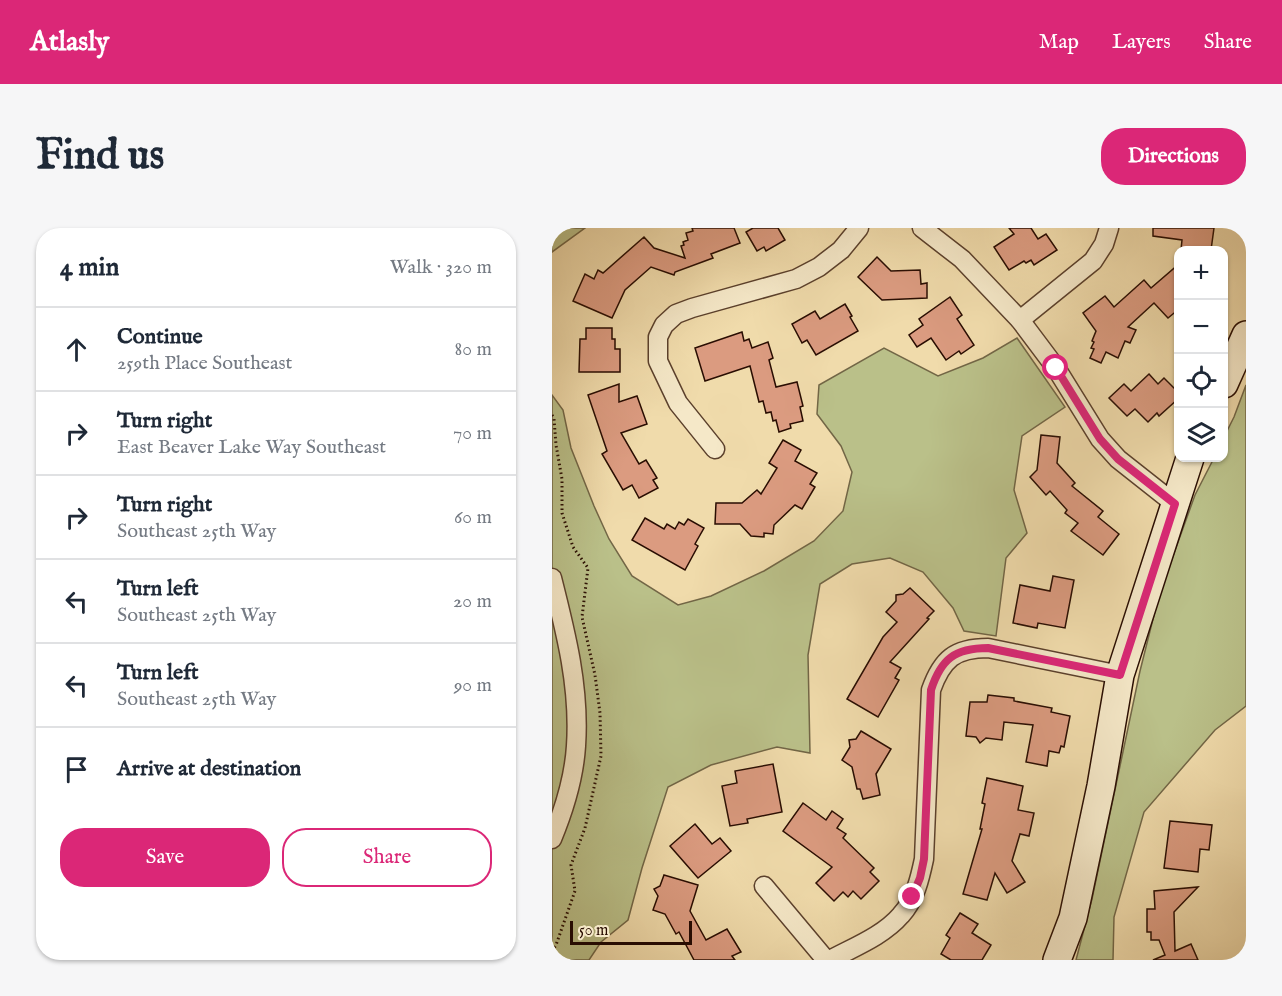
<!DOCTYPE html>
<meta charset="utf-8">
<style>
:root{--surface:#fff;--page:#f6f6f7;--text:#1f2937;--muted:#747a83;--line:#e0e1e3;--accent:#db2777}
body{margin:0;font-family:"IM FELL English",serif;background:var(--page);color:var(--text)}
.controls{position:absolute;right:18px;top:18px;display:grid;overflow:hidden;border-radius:12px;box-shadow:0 2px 4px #0004}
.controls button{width:54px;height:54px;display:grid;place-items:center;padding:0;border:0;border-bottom:2px solid var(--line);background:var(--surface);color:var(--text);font:30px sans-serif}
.scale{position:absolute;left:18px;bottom:15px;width:122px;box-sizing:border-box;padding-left:6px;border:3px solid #290d02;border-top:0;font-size:16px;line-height:21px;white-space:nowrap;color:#290d02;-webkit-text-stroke:4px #f5e8c8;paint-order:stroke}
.stop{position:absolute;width:18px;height:18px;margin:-14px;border:4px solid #db2777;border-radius:50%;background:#fff}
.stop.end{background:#db2777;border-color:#fff;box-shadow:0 2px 6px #0008}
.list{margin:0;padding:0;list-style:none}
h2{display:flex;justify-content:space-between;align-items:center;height:78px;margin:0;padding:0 24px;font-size:26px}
h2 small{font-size:20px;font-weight:400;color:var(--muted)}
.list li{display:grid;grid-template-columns:39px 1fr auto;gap:18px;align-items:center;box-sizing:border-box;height:84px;padding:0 24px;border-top:2px solid var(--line)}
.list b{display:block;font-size:22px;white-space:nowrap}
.list p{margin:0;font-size:20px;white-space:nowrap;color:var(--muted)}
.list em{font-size:20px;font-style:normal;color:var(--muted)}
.actions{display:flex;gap:12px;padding:18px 24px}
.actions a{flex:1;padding:14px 0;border:2px solid var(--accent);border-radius:24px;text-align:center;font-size:21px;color:var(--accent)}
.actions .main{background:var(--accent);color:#fff}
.icon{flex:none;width:33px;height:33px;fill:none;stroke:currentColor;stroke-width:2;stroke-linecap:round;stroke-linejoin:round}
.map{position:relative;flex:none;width:694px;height:732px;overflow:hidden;border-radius:24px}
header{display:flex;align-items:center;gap:36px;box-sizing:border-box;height:84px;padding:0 30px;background:var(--accent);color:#fff}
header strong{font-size:28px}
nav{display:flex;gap:33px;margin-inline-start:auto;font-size:21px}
.intro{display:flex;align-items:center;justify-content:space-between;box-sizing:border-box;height:144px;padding:0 36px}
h1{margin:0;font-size:42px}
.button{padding:15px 27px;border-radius:24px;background:var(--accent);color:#fff;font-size:21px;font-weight:700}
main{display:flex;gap:36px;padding:0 36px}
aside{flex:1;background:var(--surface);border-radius:24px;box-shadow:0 2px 4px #0004}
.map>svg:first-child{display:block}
.green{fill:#bac089;stroke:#726646;stroke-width:1.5}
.building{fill:#db9b80;stroke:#290d02;stroke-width:1.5}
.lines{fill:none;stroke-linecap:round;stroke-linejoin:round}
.street-casing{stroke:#5b402c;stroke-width:21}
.secondary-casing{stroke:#290d02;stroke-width:30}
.path{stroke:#290d02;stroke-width:3;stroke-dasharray:1.5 3;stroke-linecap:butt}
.street{stroke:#f5e8c8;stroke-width:18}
.secondary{stroke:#f5e8c8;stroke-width:27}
.route{stroke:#db2777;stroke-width:8}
</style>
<header>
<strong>Atlasly</strong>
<nav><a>Map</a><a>Layers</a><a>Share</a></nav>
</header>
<div class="intro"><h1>Find us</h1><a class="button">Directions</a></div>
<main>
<aside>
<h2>4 min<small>Walk · 320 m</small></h2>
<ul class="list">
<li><svg class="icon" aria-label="ahead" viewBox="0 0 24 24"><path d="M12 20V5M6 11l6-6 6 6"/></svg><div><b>Continue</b><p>259th Place Southeast</p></div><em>80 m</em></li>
<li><svg class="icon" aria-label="right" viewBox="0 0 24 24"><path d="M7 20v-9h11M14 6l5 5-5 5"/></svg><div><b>Turn right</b><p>East Beaver Lake Way Southeast</p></div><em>70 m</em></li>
<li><svg class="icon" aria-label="right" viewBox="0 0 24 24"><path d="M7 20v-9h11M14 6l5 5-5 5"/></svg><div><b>Turn right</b><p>Southeast 25th Way</p></div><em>60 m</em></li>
<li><svg class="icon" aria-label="left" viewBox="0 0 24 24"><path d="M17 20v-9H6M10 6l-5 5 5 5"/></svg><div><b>Turn left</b><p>Southeast 25th Way</p></div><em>20 m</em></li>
<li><svg class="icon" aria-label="left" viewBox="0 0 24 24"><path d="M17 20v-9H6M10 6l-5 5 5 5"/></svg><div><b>Turn left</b><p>Southeast 25th Way</p></div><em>90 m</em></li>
<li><svg class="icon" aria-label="arrive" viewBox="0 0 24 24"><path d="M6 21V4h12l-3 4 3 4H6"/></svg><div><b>Arrive at destination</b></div></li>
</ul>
<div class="actions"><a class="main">Save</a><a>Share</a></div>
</aside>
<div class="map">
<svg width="694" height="732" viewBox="0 0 694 732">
<rect width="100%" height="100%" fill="#f0dbab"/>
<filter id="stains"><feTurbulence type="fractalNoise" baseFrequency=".00333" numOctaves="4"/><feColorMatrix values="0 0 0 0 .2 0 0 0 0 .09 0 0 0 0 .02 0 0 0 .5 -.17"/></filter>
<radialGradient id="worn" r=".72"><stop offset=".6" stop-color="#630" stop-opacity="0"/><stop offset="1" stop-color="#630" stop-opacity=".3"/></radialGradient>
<g class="green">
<path d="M 0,0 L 33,0 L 0,24 Z"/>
<path d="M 465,110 L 513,179 L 470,208 L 462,262 L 475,305 L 454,330 L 444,408 L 412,403 L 401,380 L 371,344 L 338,330 L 300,336 L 268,356 L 256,427 L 258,525 L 225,519 L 159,537 L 116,559 L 90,640 L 76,692 L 49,714 L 37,732 L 0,732 L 0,167 L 11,182 L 19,220 L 42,278 L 57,311 L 80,348 L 126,377 L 159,368 L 212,343 L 262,313 L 291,283 L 300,244 L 289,218 L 265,186 L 267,157 L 332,120 L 386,148 L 431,130 Z"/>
<path d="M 694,157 L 694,478 L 663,502 L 592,584 L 562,689 L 561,732 L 524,732 L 540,671 L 588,443 L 607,367 L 643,267 L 662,230 L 672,230 L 672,209 L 682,189 Z"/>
</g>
<g class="building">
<path d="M 140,0 L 182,0 L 188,15 L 159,26 L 161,30 L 123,44 L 122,47 L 99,39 L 73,62 L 60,90 L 21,73 L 33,46 L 42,51 L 46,42 L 51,45 L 92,9 L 102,20 L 133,30 L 129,18 L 132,17 L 131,14 L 136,12 L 134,5 L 141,3 Z"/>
<path d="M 201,0 L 226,0 L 233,12 L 214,23 L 212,19 L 205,23 L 194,4 Z"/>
<path d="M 457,0 L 479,0 L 486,11 L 494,6 L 505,22 L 482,37 L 479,32 L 474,35 L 472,33 L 457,42 L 442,19 L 462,6 Z"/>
<path d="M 601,0 L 662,0 L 659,22 L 629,22 L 630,12 L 601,8 Z"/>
<path d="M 325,29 L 339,43 L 368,42 L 369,56 L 375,55 L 375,70 L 330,72 L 306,49 Z"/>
<path d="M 627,36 L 627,81 L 616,90 L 602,75 L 576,99 L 584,102 L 578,115 L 573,113 L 566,130 L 554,124 L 549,135 L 538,130 L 542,121 L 539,120 L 542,114 L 540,113 L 544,103 L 531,85 L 553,68 L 562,79 L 592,52 L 599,60 Z"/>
<path d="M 398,69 L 410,87 L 405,91 L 422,117 L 409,126 L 407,123 L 394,132 L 379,110 L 365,119 L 357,107 L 371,97 L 367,91 Z"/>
<path d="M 293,76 L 300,88 L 298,89 L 306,103 L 264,127 L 255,112 L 250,115 L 240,96 L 263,83 L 268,91 Z"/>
<path d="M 34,100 L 60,100 L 60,111 L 63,111 L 63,121 L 68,121 L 68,144 L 27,144 L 28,111 L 34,111 Z"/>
<path d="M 190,104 L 192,113 L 197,111 L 200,120 L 216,114 L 221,130 L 217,132 L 224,159 L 245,154 L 251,178 L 248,179 L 251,193 L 238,196 L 239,200 L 227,204 L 224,192 L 221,193 L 219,184 L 214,185 L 211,173 L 207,174 L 198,138 L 153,153 L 143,120 Z"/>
<path d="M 597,146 L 606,156 L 612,150 L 627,165 L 627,170 L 607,188 L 605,185 L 596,194 L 583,181 L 575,188 L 557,170 L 572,156 L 579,163 Z"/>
<path d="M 67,156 L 67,174 L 85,168 L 95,196 L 69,205 L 87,236 L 94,232 L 105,250 L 101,252 L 106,260 L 87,270 L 80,257 L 71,262 L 50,226 L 55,223 L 36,167 Z"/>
<path d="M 489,207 L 508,209 L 505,235 L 523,255 L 520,258 L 551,283 L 546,289 L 567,306 L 551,327 L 519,303 L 526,295 L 513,285 L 515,282 L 498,263 L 494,267 L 478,249 L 485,242 Z"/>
<path d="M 231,212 L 249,222 L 243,233 L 265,245 L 258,256 L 263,259 L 250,281 L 243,277 L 222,297 L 221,306 L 212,305 L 212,309 L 199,308 L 188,296 L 163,296 L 164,275 L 190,275 L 205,262 L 209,266 L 225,240 L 217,235 Z"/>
<path d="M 93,290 L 112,301 L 115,296 L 123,301 L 127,294 L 132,297 L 136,291 L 152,300 L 143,316 L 146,318 L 133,342 L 80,312 Z"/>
<path d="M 501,348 L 522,352 L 513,400 L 486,395 L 485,400 L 461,395 L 468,357 L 498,363 Z"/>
<path d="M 358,360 L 382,383 L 375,390 L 377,391 L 338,434 L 349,440 L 343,450 L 347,452 L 326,489 L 295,471 L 331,409 L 345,394 L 334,384 L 344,373 L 344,367 L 351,366 Z"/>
<path d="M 436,467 L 462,470 L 462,473 L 500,480 L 499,484 L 518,488 L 512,519 L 509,518 L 507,525 L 497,523 L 495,538 L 474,534 L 481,497 L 452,494 L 450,512 L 434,510 L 428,515 L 424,509 L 414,508 L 418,474 L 435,474 Z"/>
<path d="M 309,503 L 339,521 L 324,546 L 328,567 L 311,571 L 308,561 L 305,561 L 300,539 L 290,532 L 298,519 L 297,512 L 304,511 Z"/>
<path d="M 221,536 L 230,584 L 195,591 L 196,595 L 178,598 L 170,558 L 185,555 L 183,543 Z"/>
<path d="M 435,550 L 471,558 L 466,582 L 482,585 L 477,608 L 468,606 L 460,633 L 473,654 L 455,665 L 443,645 L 435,672 L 411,666 L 430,601 L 428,601 L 433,576 L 430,575 Z"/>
<path d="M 251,575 L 274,592 L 280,583 L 291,591 L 285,600 L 294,606 L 291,610 L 322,640 L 318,644 L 327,653 L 309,671 L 301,663 L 296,669 L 291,664 L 282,673 L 264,655 L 280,639 L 231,603 Z"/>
<path d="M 618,593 L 660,597 L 657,622 L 648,621 L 646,644 L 612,640 Z"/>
<path d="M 143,596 L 160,616 L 168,610 L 179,623 L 146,650 L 118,618 Z"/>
<path d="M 112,647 L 146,657 L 138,683 L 154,712 L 175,701 L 189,724 L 180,728 L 183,732 L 142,732 L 127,704 L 124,706 L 113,686 L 101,682 L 106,668 L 102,661 L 108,658 Z"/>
<path d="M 646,659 L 622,684 L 623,723 L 639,716 L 646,732 L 601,732 L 613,727 L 607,712 L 599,712 L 599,704 L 595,704 L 595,681 L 603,681 L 602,663 Z"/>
<path d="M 408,685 L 426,696 L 420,705 L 439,717 L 430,732 L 399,732 L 389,726 L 398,710 L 394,707 Z"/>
</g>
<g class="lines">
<defs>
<g id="street">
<path d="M 370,0 L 410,31 L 468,92 L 504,140 L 548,211 L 566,231 L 623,276"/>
<path d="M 468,92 L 541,33 L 552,16 L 557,0"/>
<path d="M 163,221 L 126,175 L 106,133 L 106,109 L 112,97 L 124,86 L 140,80 L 244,51 L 267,39 L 289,22 L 307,0"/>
<path d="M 0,350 C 14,405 28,460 24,518 C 22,550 12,582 0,611"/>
<path d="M 212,658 L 274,732"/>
<path d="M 278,732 C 302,719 331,708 349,687 C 363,672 368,650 372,631 L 379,462 C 390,431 403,420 436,420 L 568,447"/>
</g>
<g id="secondary">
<path d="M 672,156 L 694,107"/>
<path d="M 505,732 L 521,690 L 549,558 L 568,447 L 638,230"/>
</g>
</defs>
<use href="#street" class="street-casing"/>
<use href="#secondary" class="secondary-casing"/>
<path class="path" d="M 0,187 L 2,191 L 4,217 L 10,251 L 10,285 L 21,319 L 36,340 L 30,389 L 43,447 L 48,485 L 49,528 L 33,600 L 19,637 L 23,663 L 4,717 L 0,723"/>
<use href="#street" class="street"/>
<use href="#secondary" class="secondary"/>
</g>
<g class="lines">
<path class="route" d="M 360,669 L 368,650 L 372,631 L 379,462 C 389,431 403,420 436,420 L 568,447 L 623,276 L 566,231 L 548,211 L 504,140"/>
</g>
<rect width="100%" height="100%" filter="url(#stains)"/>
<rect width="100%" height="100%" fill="url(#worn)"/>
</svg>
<div class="controls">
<button>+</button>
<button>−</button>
<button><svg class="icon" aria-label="locate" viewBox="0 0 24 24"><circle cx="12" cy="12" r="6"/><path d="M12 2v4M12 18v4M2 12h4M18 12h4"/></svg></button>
<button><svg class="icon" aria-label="layers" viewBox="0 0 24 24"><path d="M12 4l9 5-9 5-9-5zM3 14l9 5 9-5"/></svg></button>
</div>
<div class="scale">50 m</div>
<div class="stop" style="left:504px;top:140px"></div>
<div class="stop end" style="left:360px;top:669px"></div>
</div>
</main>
